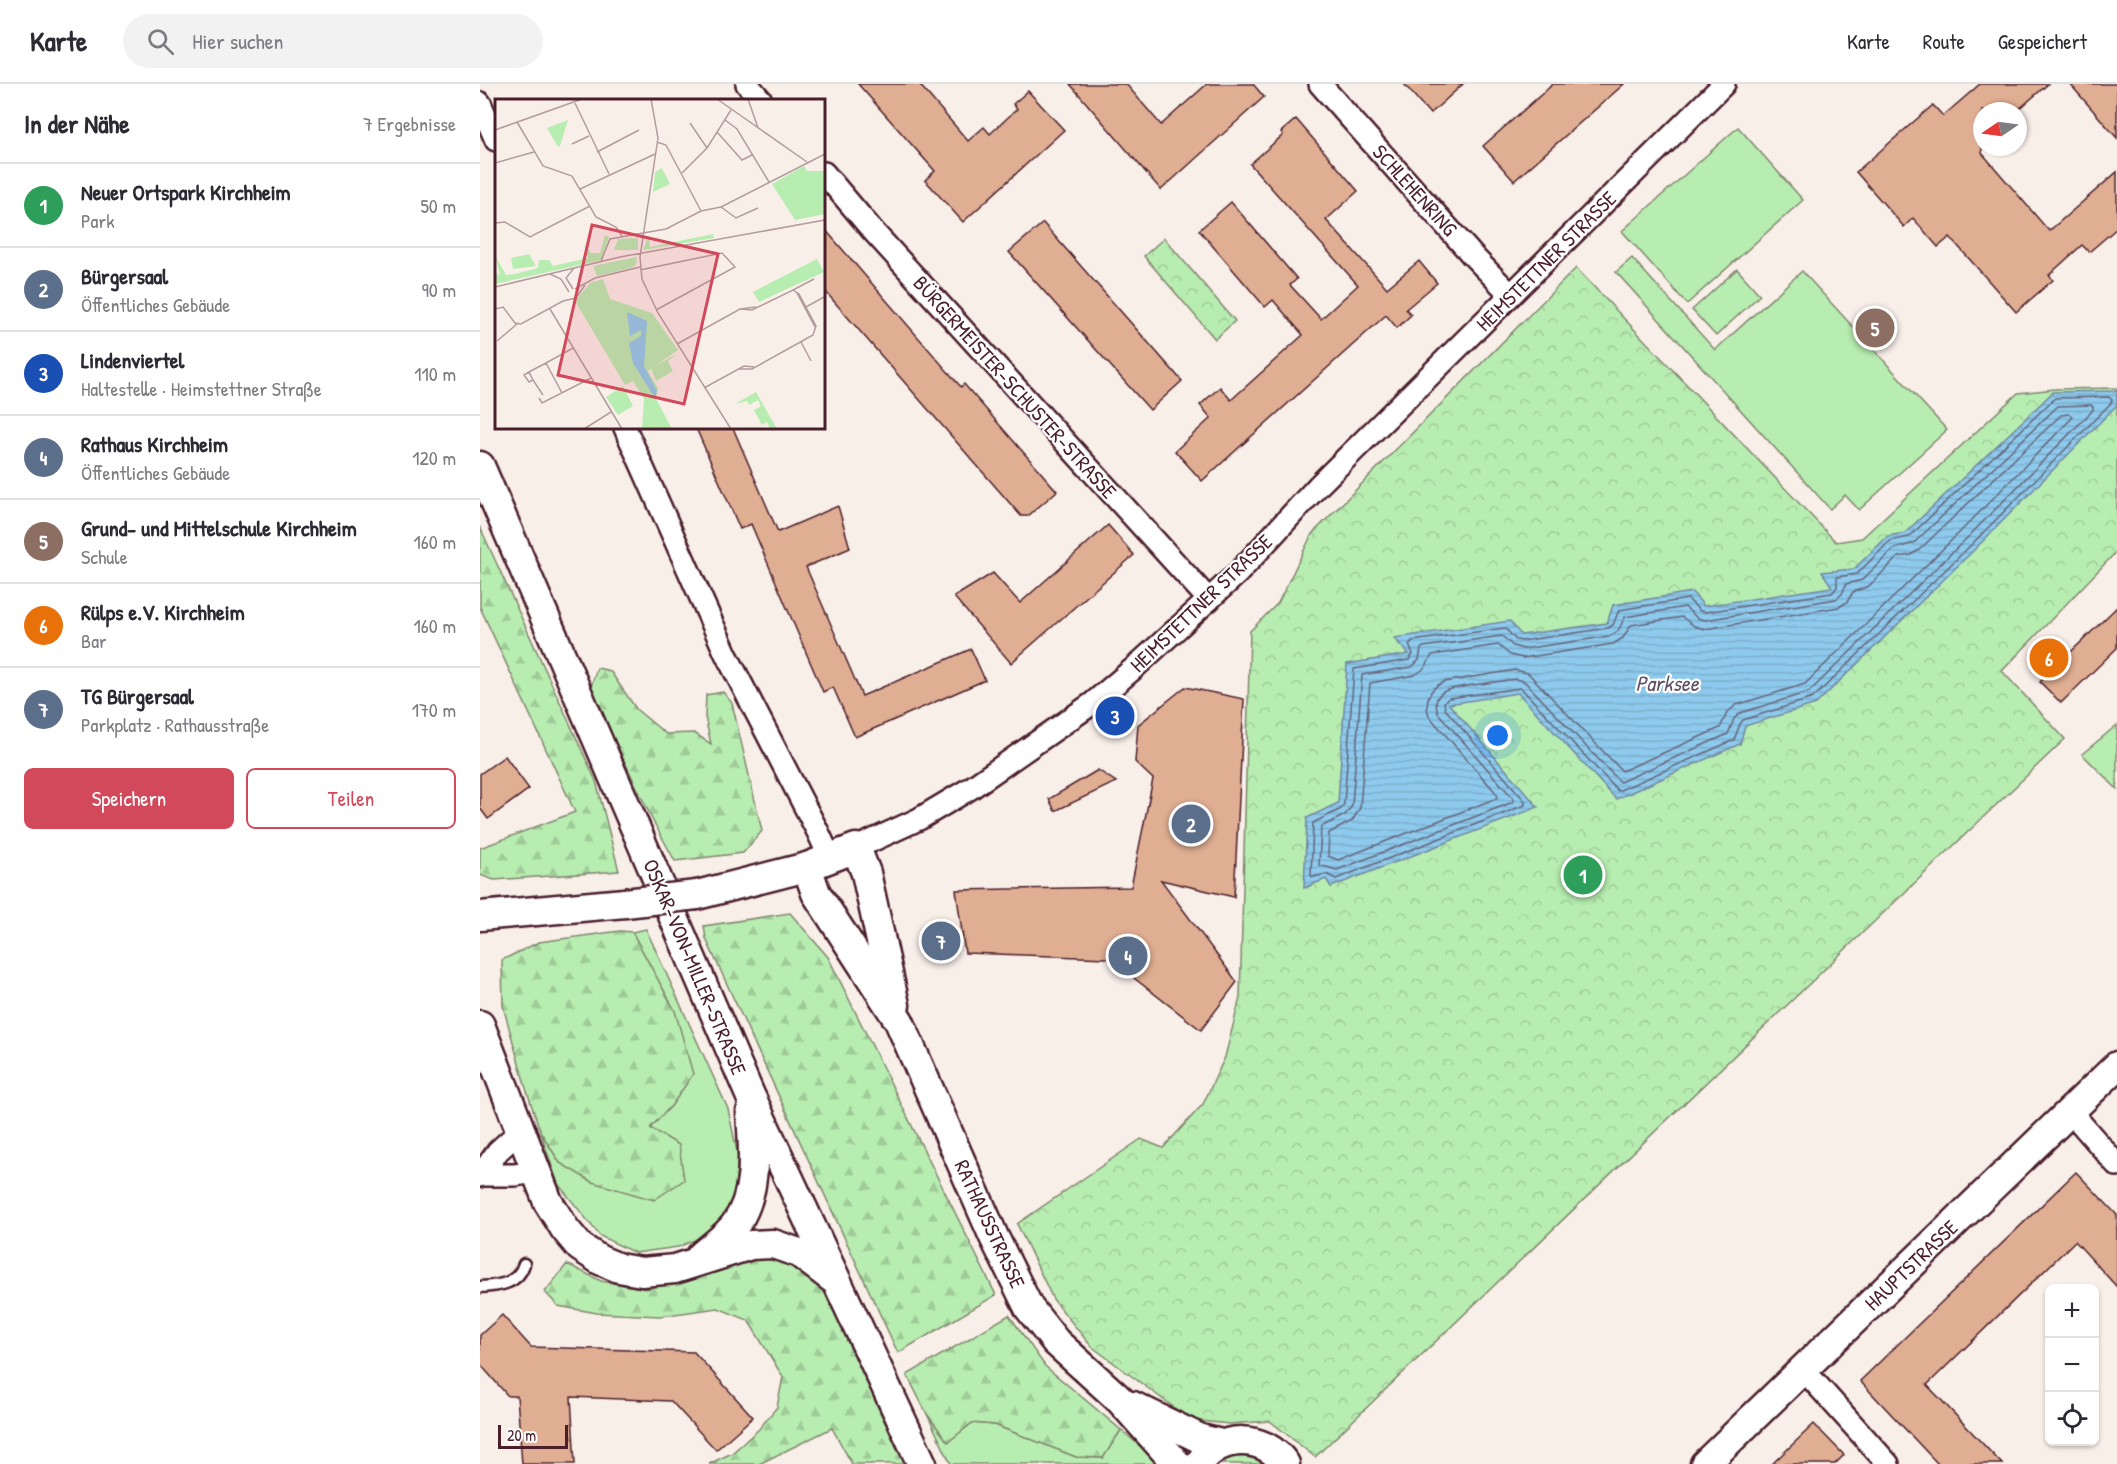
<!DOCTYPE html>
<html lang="de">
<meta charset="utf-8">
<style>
:root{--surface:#fff;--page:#f2f2f3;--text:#2b2b33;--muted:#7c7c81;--line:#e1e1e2;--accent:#d1495b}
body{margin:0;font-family:"Patrick Hand",sans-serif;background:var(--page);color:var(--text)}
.controls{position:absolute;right:18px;bottom:18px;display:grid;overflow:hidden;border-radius:9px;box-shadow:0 2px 4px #0004}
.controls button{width:54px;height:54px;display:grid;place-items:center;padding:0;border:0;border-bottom:2px solid var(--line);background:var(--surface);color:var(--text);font:30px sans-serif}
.compass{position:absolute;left:1493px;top:18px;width:54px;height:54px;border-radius:50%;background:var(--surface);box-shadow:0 2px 4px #0004;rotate:257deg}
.scale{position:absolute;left:18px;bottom:15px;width:70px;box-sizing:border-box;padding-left:6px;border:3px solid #4a1f2b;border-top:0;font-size:16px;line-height:21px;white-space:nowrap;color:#4a1f2b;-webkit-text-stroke:4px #fff;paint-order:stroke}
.you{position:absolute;left:1018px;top:652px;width:21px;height:21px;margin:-15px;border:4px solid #fff;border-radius:50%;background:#1a73e8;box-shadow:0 0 0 9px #1a73e833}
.badge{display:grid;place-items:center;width:39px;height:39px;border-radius:50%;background:var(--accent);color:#fff;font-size:20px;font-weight:700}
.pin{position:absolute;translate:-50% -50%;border:3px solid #fff;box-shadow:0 2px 6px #0006}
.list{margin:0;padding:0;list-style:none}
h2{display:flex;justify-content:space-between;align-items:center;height:78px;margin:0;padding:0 24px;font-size:26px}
h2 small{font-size:20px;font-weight:400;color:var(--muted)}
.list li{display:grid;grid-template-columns:39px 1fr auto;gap:18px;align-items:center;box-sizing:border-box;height:84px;padding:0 24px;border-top:2px solid var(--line)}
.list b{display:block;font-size:22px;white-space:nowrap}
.list p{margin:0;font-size:20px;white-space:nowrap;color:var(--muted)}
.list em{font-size:20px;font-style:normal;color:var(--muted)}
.actions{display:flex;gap:12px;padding:18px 24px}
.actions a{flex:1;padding:14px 0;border:2px solid var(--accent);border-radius:9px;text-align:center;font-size:21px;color:var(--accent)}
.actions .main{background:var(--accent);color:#fff}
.icon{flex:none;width:33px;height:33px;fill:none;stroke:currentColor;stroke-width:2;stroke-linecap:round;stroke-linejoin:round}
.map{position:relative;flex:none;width:1637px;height:1380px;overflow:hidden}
header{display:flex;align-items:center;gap:36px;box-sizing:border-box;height:84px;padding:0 30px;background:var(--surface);border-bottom:2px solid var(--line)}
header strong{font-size:28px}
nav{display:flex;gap:33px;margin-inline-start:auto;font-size:21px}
.search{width:420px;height:54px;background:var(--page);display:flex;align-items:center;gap:15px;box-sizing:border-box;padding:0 21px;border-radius:33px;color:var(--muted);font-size:22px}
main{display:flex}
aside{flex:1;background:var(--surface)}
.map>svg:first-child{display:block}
.grass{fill:#b7edb0;stroke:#80866e;stroke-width:1.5}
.forest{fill:url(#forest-firs);stroke:#80866e;stroke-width:1.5}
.park{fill:url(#park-crowns);stroke:#80866e;stroke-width:1.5}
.water{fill:url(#water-rules);stroke:#72869f;stroke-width:1.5}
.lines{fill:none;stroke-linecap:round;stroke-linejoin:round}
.shore{stroke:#656379;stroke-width:1.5}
.building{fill:#e0ae92;stroke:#4a1f2b;stroke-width:1.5}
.lane-casing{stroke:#4a1f2b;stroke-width:15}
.street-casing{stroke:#4a1f2b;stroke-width:26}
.secondary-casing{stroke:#4a1f2b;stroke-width:33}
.lane{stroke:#fff;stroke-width:10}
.street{stroke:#fff;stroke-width:21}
.secondary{stroke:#fff;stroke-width:28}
.secondary-bridge-casing{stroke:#4a1f2b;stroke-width:33;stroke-linecap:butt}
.secondary-bridge{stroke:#fff;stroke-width:28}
.labels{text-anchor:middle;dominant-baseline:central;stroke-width:4.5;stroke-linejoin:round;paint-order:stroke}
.street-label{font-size:21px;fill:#4a1f2b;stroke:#fff}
.water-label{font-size:22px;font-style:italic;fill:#5e5265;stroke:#fff}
.inset-road{fill:none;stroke:#b39c9d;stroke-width:1.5}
.view{fill:#d1495b;fill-opacity:0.15;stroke:#d1495b;stroke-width:3}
.inset-edge{fill:none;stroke:#4a1f2b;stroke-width:3}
</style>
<header>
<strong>Karte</strong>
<div class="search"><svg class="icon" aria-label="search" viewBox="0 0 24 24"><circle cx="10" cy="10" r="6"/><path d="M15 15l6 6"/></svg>Hier suchen</div>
<nav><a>Karte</a><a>Route</a><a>Gespeichert</a></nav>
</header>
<main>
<aside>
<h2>In der Nähe<small>7 Ergebnisse</small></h2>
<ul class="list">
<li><span class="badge" style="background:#2e9e5b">1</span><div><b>Neuer Ortspark Kirchheim</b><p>Park</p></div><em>50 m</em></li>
<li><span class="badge" style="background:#5c6f8a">2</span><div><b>Bürgersaal</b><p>Öffentliches Gebäude</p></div><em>90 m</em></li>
<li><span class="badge" style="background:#1a4fb4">3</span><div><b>Lindenviertel</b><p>Haltestelle · Heimstettner Straße</p></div><em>110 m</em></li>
<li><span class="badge" style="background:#5c6f8a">4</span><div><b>Rathaus Kirchheim</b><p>Öffentliches Gebäude</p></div><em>120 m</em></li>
<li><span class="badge" style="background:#8d6e63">5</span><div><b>Grund- und Mittelschule Kirchheim</b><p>Schule</p></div><em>160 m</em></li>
<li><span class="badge" style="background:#e8710a">6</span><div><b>Rülps e.V. Kirchheim</b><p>Bar</p></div><em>160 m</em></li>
<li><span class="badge" style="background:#5c6f8a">7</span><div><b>TG Bürgersaal</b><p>Parkplatz · Rathausstraße</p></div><em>170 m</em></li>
</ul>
<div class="actions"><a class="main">Speichern</a><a>Teilen</a></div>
</aside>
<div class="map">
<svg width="1637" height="1380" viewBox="0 0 1637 1380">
<defs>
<pattern id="forest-firs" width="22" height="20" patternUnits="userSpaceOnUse" patternTransform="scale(1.5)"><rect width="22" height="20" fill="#b7edb0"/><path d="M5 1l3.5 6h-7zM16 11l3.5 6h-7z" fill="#9fcb98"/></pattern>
<pattern id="park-crowns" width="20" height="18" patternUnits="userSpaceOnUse" patternTransform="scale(1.5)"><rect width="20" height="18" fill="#b7edb0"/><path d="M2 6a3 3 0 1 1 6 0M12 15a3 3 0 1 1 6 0" fill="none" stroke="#9fcb98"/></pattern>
<pattern id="water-rules" width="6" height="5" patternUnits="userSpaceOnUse" patternTransform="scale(1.5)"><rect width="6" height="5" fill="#8dcaed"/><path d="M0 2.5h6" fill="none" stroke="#7badcb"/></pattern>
</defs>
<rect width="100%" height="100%" fill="#f9efe9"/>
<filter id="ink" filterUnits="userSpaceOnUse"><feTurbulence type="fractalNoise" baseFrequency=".0167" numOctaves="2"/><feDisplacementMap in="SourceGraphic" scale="12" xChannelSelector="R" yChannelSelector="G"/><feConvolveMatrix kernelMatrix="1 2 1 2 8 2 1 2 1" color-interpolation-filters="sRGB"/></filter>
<g filter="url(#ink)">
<g class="grass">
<path d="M 1258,43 L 1323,116 L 1207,220 L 1142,147 Z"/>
<path d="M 1152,174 L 1235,266 L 1322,187 L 1467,346 L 1379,426 L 1365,411 L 1350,425 L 1136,188 Z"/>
<path d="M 1257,185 L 1280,211 L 1236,252 L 1212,226 Z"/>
<path d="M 1637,641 L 1637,705 L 1602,670 Z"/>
<path d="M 166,845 L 248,1025 L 258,1072 L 254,1116 L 234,1148 L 198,1163 L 155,1169 L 120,1152 L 78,1100 L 60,1047 L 80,1079 L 170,1044 L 192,1021 L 195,927 L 152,848 Z"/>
<path d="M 447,1330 L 468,1358 L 492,1339 L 515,1341 L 596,1373 L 623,1374 L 641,1346 L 682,1380 L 471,1380 Z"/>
<path d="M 752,1369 L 777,1374 L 785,1380 L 733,1380 Z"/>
</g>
<g class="forest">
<path d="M 0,443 L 116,697 L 139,787 L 14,796 L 0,791 L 0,764 L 95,728 L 0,523 Z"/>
<path d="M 117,584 L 130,587 L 157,626 L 186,650 L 214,649 L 231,660 L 225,633 L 226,611 L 243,608 L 252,619 L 282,747 L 263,769 L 195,777 L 173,737 L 110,605 Z"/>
<path d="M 310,829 L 348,873 L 516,1211 L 418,1269 L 226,855 L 224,842 Z"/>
<path d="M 140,847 L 152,848 L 195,927 L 213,990 L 192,1021 L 170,1044 L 199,1061 L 204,1096 L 174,1116 L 112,1098 L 80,1079 L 60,1047 L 45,1001 L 23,922 L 22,876 L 59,858 Z"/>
<path d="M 284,1166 L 340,1197 L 424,1380 L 372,1380 L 352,1344 L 279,1380 L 229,1380 L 252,1369 L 279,1345 L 297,1323 L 303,1293 L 268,1236 L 238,1224 L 180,1232 L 117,1229 L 78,1222 L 65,1208 L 87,1180 L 121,1197 L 167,1205 L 268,1169 Z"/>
<path d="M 529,1231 L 565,1282 L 641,1346 L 623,1374 L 596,1373 L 515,1341 L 492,1339 L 468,1358 L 447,1330 L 427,1291 Z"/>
</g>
<g class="park">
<path d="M 684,154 L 755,237 L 735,255 L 664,172 Z"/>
<path d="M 1096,184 L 1356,458 L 1382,454 L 1538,309 L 1575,305 L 1637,304 L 1637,467 L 1522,587 L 1585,655 L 835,1373 L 790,1337 L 749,1340 L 711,1336 L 611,1262 L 573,1215 L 537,1140 L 661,1055 L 683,1064 L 723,1020 L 745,973 L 760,914 L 770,547 L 798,519 L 832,450 Z"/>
</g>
<path class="water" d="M 1637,307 L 1637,321 L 1496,464 L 1336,620 L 1265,642 L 1260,660 L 1136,715 L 1038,609 L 969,620 L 1058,723 L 851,803 L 846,795 L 824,804 L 827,734 L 858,719 L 867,580 L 929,570 L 914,554 L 1030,537 L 1041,551 L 1127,539 L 1133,521 L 1212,508 L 1224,522 L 1352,503 L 1342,488 L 1374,485 L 1408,452 L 1425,449 L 1573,308 Z"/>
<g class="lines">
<g class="shore">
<path d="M 1629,313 L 1632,316 L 1631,319 L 1492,460 L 1333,614 L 1263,636 L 1260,640 L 1254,656 L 1138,707 L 1041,604 L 969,614 L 964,618 L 965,625 L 1045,717 L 1045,721 L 856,795 L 846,790 L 834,793 L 831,792 L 833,739 L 861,725 L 864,720 L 874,585 L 929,576 L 933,570 L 929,561 L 932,557 L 1025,544 L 1036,556 L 1042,557 L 1128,544 L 1133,541 L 1139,526 L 1208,515 L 1220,527 L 1225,528 L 1352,509 L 1357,503 L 1357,493 L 1377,490 L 1410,457 L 1429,453 L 1575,314 Z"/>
<path d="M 1611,321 L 1613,323 L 1613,326 L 1487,454 L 1329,608 L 1260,629 L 1254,635 L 1248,650 L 1140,698 L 1044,597 L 1035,595 C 1021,598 973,602 963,608 C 955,613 955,621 958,629 L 1033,714 L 1033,718 L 857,786 L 839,781 L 841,743 L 865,731 L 872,722 L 882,591 L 932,583 L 939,576 L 941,565 L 943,563 L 1022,552 L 1033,562 L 1043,565 L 1130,552 L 1138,547 L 1145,533 L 1205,523 L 1217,534 L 1225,536 L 1356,515 L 1362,510 L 1366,500 L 1382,496 L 1414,465 L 1434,459 L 1578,322 Z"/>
<path d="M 1589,330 L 1592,332 L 1591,335 L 1480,448 L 1325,600 L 1256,621 L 1247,629 L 1240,644 L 1142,687 L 1048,589 L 1035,586 L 964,598 C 949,604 944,617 949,632 L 1017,710 L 1017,714 L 858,776 L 848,772 L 849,749 L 872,737 L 880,724 L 890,599 L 935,591 L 945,584 L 952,571 L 1018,561 L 1030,571 L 1043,574 L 1133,560 L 1143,554 L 1151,541 L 1202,533 L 1214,542 L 1225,545 L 1359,523 L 1367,518 L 1373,508 L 1389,502 L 1418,473 L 1431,471 L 1439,466 L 1581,331 Z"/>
</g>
</g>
<g class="building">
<path d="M 378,0 L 439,0 L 488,57 L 504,43 L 510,50 L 537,25 L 533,20 L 548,7 L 584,46 L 483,138 L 445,96 L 455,87 Z"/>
<path d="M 590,0 L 646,0 L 681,41 L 727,0 L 773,0 L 784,13 L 681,106 Z"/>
<path d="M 924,0 L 983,0 L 950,30 Z"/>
<path d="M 1073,0 L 1144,0 L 1034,97 L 1003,62 Z"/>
<path d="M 1500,0 L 1568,0 L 1537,27 L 1502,27 L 1502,69 L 1569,147 L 1637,88 L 1637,144 L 1609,168 L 1602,161 L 1569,191 L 1573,196 L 1536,228 L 1470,153 L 1458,163 L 1433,134 L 1424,143 L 1376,88 L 1453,21 L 1463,32 Z"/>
<path d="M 1590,0 L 1637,0 L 1637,54 Z"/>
<path d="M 816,35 L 878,107 L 846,136 L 907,204 L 939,177 L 957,199 L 926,225 L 931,231 L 917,244 L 906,231 L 722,397 L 695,367 L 731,334 L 720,321 L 740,303 L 751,316 L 823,251 L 793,216 L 785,223 L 719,146 L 751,118 L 817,195 L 810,201 L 841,235 L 878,201 L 770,80 L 803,51 L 801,48 Z"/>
<path d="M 563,139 L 702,297 L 670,326 L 529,168 Z"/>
<path d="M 344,144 L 481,303 L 484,300 L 577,407 L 548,432 L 541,432 L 344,206 Z"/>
<path d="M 216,344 L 253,344 L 298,448 L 358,422 L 370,464 L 326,483 L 382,612 L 491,565 L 505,596 L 375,653 L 353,603 L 343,608 L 271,440 L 260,445 Z"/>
<path d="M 628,441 L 654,471 L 531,579 L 474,513 L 513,489 L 540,519 Z"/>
<path d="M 1637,523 L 1637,564 L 1581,619 L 1560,598 Z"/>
<path d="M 705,603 L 764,615 L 754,813 L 681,796 L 757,898 L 721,946 L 628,874 L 485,869 L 476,806 L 651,803 L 673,695 L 655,678 L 658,641 Z"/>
<path d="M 25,672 L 49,705 L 8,735 L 0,724 L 0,690 Z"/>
<path d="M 618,686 L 636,698 L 575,727 L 569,715 Z"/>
<path d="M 1596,1088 L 1637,1131 L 1637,1203 L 1595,1157 L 1447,1301 L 1522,1380 L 1458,1380 L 1380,1297 Z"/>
<path d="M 22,1231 L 51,1263 L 214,1268 L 273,1333 L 236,1366 L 191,1317 L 91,1313 L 95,1380 L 42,1380 L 37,1312 L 28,1312 L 0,1280 L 0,1251 Z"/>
<path d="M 1334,1340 L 1364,1371 L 1355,1380 L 1292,1380 Z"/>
</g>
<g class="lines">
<defs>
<path id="lane" d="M 0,1203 C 19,1202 38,1200 44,1180"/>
<g id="street">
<path d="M 267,0 L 281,16"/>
<path d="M 840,0 L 993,172 L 1031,211"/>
<path d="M 0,19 L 16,56"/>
<path d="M 344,89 L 393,147 L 729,516"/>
<path d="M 145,344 L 246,570 L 338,748 L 350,774"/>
<path d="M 376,764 L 439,735 L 491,704 L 613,619 L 653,585 L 758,489 L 838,402 L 1244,0"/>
<path d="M 1590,1027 L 1637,1081"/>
<path d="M 1,1091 L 35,1091 L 56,1088"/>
<path d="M 0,1092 L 18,1067 L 40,1047"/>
<path d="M 1323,1285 L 1408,1380"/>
</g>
<g id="secondary">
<path d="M 0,382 L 270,1011 L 442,1380"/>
<path d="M 327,783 L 336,809 L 419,937 L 514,1153 L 549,1224 L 576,1258 L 640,1316 L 697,1380"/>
<path d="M 217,811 L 327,783 L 376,764 L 386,789 L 415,921"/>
<path d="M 0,832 L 145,819"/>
<path d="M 0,941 L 68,1118 L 85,1145 L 100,1163 L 120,1176 L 139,1184 L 162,1188 L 195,1185 L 271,1161 L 293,1160 L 319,1169 L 353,1195"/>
<path d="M 221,1172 C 232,1162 246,1153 255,1141 C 279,1108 273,1065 271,1028"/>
<path d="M 653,1322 L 721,1355 L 742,1360"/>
<path d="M 719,1380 C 740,1349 784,1350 805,1380"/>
<path d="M 1225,1380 L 1637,982"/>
</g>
</defs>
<use href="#lane" class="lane-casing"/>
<use href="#street" class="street-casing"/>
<use href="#secondary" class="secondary-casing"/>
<use href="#lane" class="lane"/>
<use href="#street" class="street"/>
<use href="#secondary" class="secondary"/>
<defs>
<path id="secondary-bridge" d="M 145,819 L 217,811"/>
</defs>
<use href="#secondary-bridge" class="secondary-bridge-casing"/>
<use href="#secondary-bridge" class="secondary-bridge"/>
</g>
</g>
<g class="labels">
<g class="street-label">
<text transform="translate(935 106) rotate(48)">SCHLEHENRING</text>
<text transform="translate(1066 177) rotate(-45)">HEIMSTETTNER STRASSE</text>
<text transform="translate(535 303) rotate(48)">BÜRGERMEISTER-SCHUSTER-STRASSE</text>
<text transform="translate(721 519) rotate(-44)">HEIMSTETTNER STRASSE</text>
<text transform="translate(215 883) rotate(67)">OSKAR-VON-MILLER-STRASSE</text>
<text transform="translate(510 1140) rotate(65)">RATHAUSSTRASSE</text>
<text transform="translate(1431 1181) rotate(-44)">HAUPTSTRASSE</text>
</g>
<g class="water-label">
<text x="1187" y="599">Parksee</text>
</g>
</g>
<g transform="translate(15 15)">
<rect width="330" height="330" fill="#f9efe9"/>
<path d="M 167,69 L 175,85 L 158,93 L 160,73 ZM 34,155 L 41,167 L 18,170 L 16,159 ZM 182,255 L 173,262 L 178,272 L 161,282 L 156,269 ZM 128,287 L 138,307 L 123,316 L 111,298 ZM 261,293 L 282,330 L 275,330 L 272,323 L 267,326 L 259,311 L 266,307 L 263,301 L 254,306 L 252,302 L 240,305 Z" fill="#b7edb0"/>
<path d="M 218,135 L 219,139 L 148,151 L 154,136 L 155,148 ZM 110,136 L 114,138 L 107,161 L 0,185 L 0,173 L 5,177 L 0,156 L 11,176 L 20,175 L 43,169 L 44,161 L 54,161 L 58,167 L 93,159 L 89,145 L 96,154 L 105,154 ZM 143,139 L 143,151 L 119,151 L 123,140 ZM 142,158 L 141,166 L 136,169 L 102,177 L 98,167 ZM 322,160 L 329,173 L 264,203 L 258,193 Z" fill="#b7edb0"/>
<path d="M 73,21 L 65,47 L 63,48 L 52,29 ZM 309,67 L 312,72 L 330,72 L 330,115 L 300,121 L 277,85 ZM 108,180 L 115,200 L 157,214 L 183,251 L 153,272 L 163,289 L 161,300 L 177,330 L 147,330 L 149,300 L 138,282 L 130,286 L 80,202 L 95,184 Z" fill="#b7edb0"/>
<path d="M 132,213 L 152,222 L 149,267 L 162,292 L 160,299 L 138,264 L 134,244 L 146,237 L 146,231 L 135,237 Z" fill="#8dcaed"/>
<path class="inset-road" d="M 156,0 L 163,39 L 145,158 L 147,180 L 163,214 L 236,330M 222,0 L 312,63M 253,0 L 263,29M 79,2 L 114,75M 230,21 L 242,30 L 274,83M 22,23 L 48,67 L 77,77 L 101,118 L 121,128 L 127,137M 195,24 L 212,49M 0,31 L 87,0M 222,33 L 247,61 L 257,56M 162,43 L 171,46 L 206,112M 77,45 L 94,37M 102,53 L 144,31M 0,64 L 39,53M 187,74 L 212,49 L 236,11M 85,90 L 160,55M 226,108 L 241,119 L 263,109M 0,124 L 10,123 L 35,138 L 95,107M 148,134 L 171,130 L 206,112 L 226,108 L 330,55M 106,162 L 115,140 L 148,134M 145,171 L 227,154 L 240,168 L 161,211M 55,175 L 66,180 L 74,193M 0,188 L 125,158 L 330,121M 78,190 L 71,179 L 79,169M 80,190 L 100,179 L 145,168M 298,191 L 319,180M 302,194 L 320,228M 311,208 L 329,198M 0,210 L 8,208 L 20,224 L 26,225 L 68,202 L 81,199 L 90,186M 55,210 L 127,330M 2,242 L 22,225M 306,243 L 316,262M 182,245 L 245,210 L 261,208M 51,264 L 67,294M 244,270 L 257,270 L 309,241 L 318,236 L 321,227 L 304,195 L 298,191 L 257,211 L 245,210M 34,273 L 38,281 L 34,283 L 29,276 L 34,273 L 51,264 L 78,249M 38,281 L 48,296M 209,289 L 249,267 L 259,268M 44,299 L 47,304 L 96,279M 89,330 L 116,313"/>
<path class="view" d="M 97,126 L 223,155 L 189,305 L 63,276 Z"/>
<rect width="330" height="330" class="inset-edge"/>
</g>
</svg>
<div class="controls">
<button>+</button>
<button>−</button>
<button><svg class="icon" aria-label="locate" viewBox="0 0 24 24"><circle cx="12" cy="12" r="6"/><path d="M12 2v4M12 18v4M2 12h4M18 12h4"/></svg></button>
</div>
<svg class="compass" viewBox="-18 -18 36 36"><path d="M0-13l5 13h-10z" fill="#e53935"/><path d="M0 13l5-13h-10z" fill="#7c7c81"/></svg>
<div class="scale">20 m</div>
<div class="you"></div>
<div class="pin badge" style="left:1103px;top:791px;background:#2e9e5b">1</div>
<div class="pin badge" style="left:711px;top:740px;background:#5c6f8a">2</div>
<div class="pin badge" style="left:635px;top:632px;background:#1a4fb4">3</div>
<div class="pin badge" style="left:648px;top:872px;background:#5c6f8a">4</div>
<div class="pin badge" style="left:1395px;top:244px;background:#8d6e63">5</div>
<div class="pin badge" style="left:1569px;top:574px;background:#e8710a">6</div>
<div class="pin badge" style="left:461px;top:857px;background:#5c6f8a">7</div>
</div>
</main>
